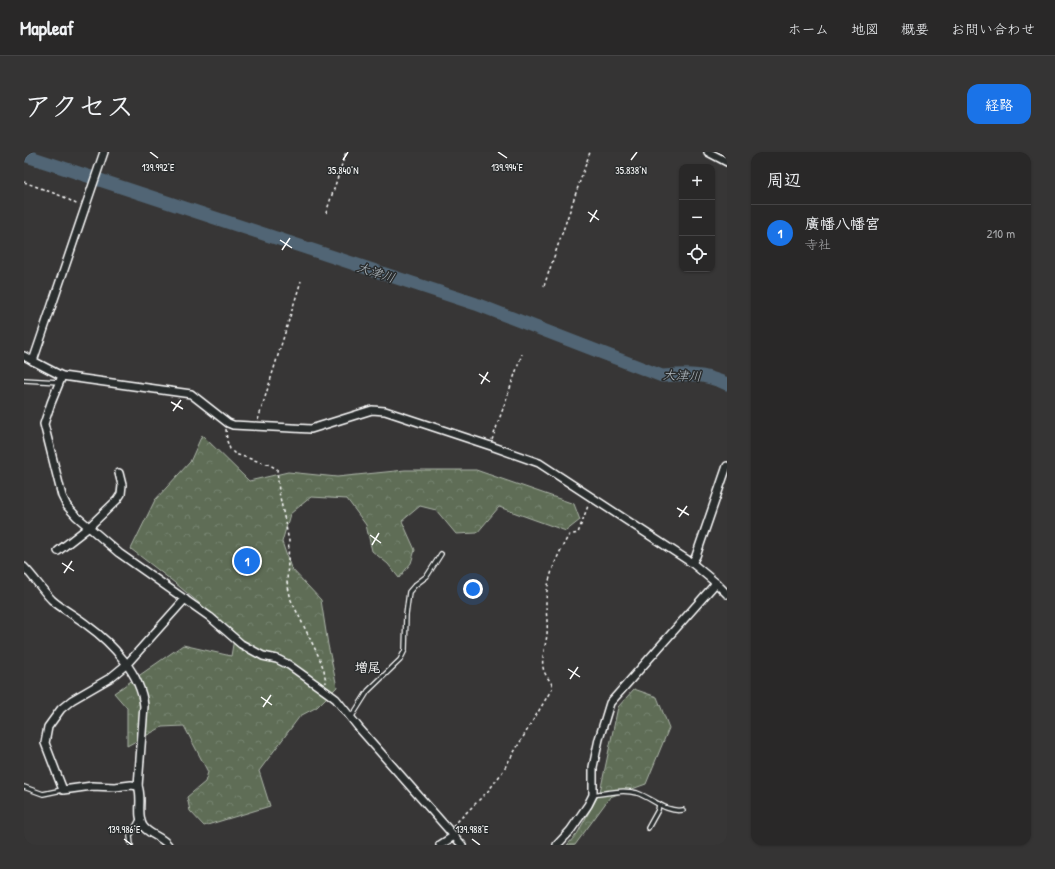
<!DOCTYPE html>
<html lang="ja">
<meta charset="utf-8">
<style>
:root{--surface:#292828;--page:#353434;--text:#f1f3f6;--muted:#a5a6a8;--line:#454445;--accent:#1a73e8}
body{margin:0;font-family:"Patrick Hand","Klee One",sans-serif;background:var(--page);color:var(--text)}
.controls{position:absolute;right:12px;top:12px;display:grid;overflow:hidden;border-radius:8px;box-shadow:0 1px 3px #0004}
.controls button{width:36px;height:36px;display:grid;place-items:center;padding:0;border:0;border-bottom:1px solid var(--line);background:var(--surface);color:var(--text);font:20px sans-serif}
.you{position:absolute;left:449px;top:437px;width:14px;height:14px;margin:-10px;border:3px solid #fff;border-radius:50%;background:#1a73e8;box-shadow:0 0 0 6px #1a73e833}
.badge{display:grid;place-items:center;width:26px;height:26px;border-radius:50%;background:var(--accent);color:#fff;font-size:13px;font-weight:700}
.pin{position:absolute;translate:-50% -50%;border:2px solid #fff;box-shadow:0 1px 4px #0006}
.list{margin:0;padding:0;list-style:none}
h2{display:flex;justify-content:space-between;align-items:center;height:52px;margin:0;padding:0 16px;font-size:17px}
h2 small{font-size:13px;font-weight:400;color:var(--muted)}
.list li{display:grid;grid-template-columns:26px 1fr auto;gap:12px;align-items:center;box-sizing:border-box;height:56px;padding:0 16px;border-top:1px solid var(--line)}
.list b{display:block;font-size:15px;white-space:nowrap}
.list p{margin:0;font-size:13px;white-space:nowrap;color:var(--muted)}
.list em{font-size:13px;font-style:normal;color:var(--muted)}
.icon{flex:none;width:22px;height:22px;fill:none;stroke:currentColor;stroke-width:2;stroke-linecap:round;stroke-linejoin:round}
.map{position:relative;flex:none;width:703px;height:693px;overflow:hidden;border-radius:12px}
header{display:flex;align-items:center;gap:24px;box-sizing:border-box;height:56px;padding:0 20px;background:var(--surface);border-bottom:1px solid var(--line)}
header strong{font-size:19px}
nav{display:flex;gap:22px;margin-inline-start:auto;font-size:14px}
.intro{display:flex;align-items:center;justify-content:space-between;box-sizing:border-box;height:96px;padding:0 24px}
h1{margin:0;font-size:28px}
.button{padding:10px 18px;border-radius:12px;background:var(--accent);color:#fff;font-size:14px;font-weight:700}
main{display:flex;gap:24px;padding:0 24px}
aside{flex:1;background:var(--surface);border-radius:12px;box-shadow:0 1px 3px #0004}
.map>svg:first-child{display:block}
.forest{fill:url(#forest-crowns);stroke:#aeb6aa}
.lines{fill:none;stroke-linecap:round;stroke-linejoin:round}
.river{stroke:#516574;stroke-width:13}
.service-casing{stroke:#fff;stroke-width:6}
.minor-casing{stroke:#fff;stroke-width:10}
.path{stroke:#fff;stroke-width:1.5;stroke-dasharray:3 3;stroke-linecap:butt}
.service{stroke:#2a2d2e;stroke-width:3.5}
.minor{stroke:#2a2d2e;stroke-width:7}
.ticks{fill:none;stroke:#fff;stroke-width:1.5}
.labels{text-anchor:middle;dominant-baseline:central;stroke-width:3;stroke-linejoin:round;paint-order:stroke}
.water-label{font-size:13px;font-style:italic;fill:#b1bac0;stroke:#2a2d2e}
.neighbourhood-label{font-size:13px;font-weight:bold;fill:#fff;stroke:#2a2d2e}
.ticks-label{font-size:10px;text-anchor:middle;fill:#fff;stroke:#2a2d2e;stroke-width:3;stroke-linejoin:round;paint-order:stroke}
</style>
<header>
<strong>Mapleaf</strong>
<nav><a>ホーム</a><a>地図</a><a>概要</a><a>お問い合わせ</a></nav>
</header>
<div class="intro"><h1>アクセス</h1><a class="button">経路</a></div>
<main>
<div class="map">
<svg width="703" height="693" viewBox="0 0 703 693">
<defs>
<pattern id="forest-crowns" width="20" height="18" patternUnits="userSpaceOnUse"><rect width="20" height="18" fill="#5e6d56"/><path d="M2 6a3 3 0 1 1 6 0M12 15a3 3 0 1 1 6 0" fill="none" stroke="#76836f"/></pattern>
</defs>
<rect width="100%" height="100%" fill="#373636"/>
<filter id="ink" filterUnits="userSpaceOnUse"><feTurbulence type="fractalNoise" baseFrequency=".025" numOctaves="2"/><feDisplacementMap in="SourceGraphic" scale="8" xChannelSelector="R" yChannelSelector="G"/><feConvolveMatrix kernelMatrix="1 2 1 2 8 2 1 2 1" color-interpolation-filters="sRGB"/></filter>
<g filter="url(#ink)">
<g class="forest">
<path d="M 178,283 L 225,329 L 264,320 L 313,325 L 381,318 L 452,318 L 550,352 L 556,368 L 542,379 L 475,355 L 453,381 L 432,382 L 412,358 L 396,354 L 378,369 L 391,398 L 387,411 L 375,426 L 364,412 L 348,399 L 342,373 L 323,347 L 287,345 L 266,362 L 258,390 L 267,416 L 297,448 L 304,493 L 313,535 L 293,555 L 276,564 L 235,619 L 246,654 L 180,674 L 166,659 L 163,645 L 181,630 L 184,620 L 160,574 L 138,575 L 103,594 L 103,556 L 90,541 L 159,493 L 207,504 L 211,481 L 151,431 L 107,397 L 131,348 L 166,310 Z"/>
<path d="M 610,537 L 633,545 L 645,576 L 622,632 L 586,645 L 551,693 L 543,693 L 553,682 L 576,640 L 594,555 Z"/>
</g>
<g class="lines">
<path class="river" d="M 0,3 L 452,152 L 638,224 C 665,222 678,221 703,232"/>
<defs>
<g id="service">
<path d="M 0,228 L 35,230"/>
<path d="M 327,566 L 344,539 L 376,508 L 381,498 L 382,463 L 385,440 L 391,433 L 403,424 L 417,402"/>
<path d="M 0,635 L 19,642 L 38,638"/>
<path d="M 569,643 C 584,641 598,637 613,641 C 628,646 642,661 659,658"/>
<path d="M 624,676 L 634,658 L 635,652"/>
<path d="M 107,693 L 106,684 L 116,666"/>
</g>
<g id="minor">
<path d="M 684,0 L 703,10"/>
<path d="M 0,204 L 9,209 L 80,0"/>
<path d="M 9,209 L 38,224 L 167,242 L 204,271 L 209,273 L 287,277 L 348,258 L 361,259 L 467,294 L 515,311 L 668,411 L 692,431 L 703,442"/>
<path d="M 38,224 L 27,251 L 20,272 L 38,344 L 43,354 L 52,364 L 95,401 L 186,465 L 217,492 L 239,504 L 253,507 L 265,513 L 304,541 L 312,547 L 335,576 L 438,693"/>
<path d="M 34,399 L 65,375 L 93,348 L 97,342 L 98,333 L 95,321"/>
<path d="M 668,411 L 672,404 L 703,314"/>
<path d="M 0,415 C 10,425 18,438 28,448 C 38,457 52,464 63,473 C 88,491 117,522 120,554 L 114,634 C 119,647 112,662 119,674 C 125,683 137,684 144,693"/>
<path d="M 114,634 L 107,633 L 91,635 L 68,634 L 39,638 L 21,591 L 24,575 L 37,557 L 48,548 L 86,526 L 103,512 L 161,447"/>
<path d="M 416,693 L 430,684"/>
<path d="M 533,693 L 546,679 L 564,653 L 569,643 L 569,615 L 575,587 L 586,551 L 692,431"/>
</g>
</defs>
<use href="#service" class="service-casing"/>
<use href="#minor" class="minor-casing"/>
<g class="path">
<path d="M 0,30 L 40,45 L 54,53"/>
<path d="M 302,61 L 322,0"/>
<path d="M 520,134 L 566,0"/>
<path d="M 234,268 L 277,129"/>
<path d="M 202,277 L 203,289 L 206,297 L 211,302 L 246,313 L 253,317 L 255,340 L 265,389 L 263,430 L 267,448 L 295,505 L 300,518 L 302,531"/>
<path d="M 468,288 L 498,202"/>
<path d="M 429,674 L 465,638 L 477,622 L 529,535 C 527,529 522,525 520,519 C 516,508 522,494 523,482 C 524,472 522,462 522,452 C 522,428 533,403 545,383 L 554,381 L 565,351"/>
</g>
<use href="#service" class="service"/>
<use href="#minor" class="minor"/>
</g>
</g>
<path class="ticks" d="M 126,0 L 134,6M 474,0 L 483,6M 319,8 L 324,0M 607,8 L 613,0M 564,60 L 575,68M 566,70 L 573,58M 256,88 L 268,96M 258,98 L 266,86M 455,222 L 466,230M 457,232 L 464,220M 147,250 L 159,257M 149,259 L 157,248M 653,356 L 665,363M 655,365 L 663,354M 346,383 L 357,391M 348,393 L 355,381M 38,411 L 50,419M 40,421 L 48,409M 544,517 L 556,525M 546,527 L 554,515M 237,545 L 248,553M 239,555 L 247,543M 100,687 L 108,693M 448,687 L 456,693"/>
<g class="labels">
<g class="water-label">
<text transform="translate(352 120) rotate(18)">大津川</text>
<text transform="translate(658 223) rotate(3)">大津川</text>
</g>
<g class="neighbourhood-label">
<text x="344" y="515">増尾</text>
</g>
</g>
<g class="ticks-label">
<text x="134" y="19">139.992°E</text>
<text x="483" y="19">139.994°E</text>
<text x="607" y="22">35.838°N</text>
<text x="319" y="22">35.840°N</text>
<text x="100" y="681">139.986°E</text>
<text x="448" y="681">139.988°E</text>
</g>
</svg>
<div class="controls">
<button>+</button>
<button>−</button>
<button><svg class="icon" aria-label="locate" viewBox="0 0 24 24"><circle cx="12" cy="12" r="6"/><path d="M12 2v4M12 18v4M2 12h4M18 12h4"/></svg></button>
</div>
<div class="you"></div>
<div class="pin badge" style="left:223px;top:409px">1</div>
</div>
<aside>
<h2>周辺<small></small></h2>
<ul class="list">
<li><span class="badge">1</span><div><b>廣幡八幡宮</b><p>寺社</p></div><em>210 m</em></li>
</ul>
</aside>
</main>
